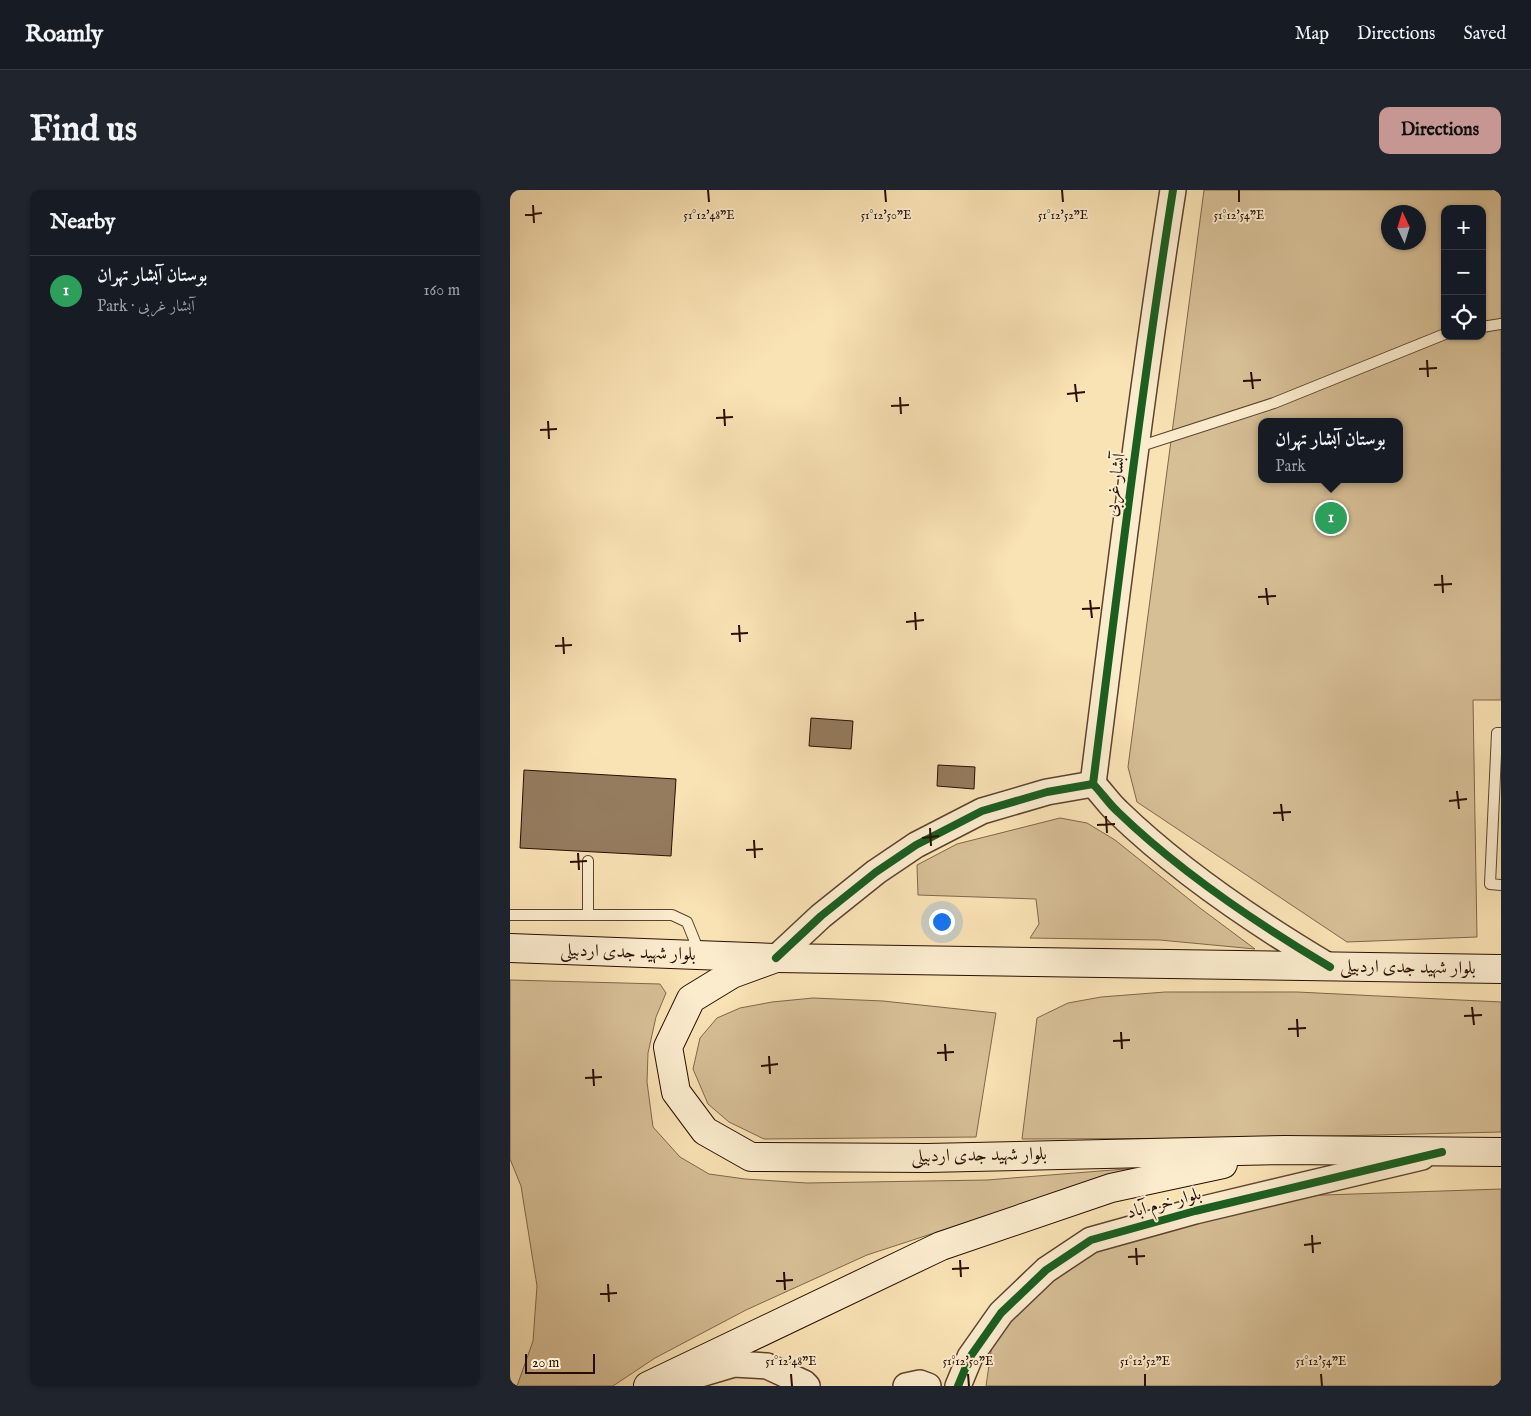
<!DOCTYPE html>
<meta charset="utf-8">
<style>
:root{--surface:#171b24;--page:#20242c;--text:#f1f3f6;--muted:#9ea1a6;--line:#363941;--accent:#c59692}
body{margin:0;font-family:"IM FELL English",Amiri,serif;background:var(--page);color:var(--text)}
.controls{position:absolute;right:15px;top:15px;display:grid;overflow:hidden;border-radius:10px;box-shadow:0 1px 4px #0004}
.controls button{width:45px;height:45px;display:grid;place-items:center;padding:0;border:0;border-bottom:1px solid var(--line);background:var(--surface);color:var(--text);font:25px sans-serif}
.compass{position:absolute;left:871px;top:15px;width:45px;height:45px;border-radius:50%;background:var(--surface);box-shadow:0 1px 4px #0004;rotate:356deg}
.scale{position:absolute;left:15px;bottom:12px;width:70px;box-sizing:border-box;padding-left:5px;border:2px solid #290e00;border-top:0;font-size:14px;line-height:18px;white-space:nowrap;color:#290e00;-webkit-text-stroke:4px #fbecce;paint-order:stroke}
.you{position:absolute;left:431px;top:731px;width:18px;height:18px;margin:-12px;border:4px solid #fff;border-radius:50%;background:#1a73e8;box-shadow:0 0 0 8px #1a73e833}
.badge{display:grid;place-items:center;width:32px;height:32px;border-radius:50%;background:var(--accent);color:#fff;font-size:16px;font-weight:700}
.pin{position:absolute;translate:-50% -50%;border:2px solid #fff;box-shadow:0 1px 5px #0006}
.popup{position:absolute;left:748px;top:228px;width:145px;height:65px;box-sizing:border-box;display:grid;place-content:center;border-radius:10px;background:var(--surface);filter:drop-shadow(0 1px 4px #0005);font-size:16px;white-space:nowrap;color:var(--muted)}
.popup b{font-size:19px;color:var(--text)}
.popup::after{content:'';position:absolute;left:50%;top:100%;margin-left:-10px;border:10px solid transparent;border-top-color:var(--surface)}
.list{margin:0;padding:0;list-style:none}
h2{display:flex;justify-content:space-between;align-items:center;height:65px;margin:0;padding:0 20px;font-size:21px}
h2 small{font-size:16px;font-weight:400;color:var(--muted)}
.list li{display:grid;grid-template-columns:32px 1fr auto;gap:15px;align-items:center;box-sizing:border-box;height:70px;padding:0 20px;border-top:1px solid var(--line)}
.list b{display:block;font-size:19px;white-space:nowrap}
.list p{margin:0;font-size:16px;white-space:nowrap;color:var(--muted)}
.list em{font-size:16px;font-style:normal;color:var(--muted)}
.icon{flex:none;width:28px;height:28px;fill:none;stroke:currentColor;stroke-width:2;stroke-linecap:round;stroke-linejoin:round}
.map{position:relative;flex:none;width:991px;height:1196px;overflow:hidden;border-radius:10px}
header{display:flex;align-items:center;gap:30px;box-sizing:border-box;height:70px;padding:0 25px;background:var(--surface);border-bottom:1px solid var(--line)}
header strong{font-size:24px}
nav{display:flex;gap:28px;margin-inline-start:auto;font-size:18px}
.intro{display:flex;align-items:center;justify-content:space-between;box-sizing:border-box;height:120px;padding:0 30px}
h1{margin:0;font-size:35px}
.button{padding:12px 22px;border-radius:10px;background:var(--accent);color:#111;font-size:18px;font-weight:700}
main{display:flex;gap:30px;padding:0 30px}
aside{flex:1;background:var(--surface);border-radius:10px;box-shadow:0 1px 4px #0004}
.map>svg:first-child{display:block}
.green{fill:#d6be95;stroke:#80664a;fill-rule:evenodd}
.building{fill:#957c5e;stroke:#290e00}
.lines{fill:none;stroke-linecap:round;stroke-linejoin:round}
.service-casing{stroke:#5d432d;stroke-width:12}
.tertiary-casing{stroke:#5d432d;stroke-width:28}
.secondary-casing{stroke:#290e00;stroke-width:30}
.service{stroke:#fbecce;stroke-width:10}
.tertiary{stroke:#fbecce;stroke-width:25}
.secondary{stroke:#fbecce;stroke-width:28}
.cycleway-casing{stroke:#fbecce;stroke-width:11}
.cycleway{stroke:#1b5e20;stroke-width:8}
.ticks{fill:none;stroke:#290e00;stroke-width:2}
.labels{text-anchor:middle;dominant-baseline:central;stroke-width:4;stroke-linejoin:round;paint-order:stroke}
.street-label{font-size:18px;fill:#290e00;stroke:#fbecce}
.ticks-label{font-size:12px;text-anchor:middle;fill:#290e00;stroke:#fbecce;stroke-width:4;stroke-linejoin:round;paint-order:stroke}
</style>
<header>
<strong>Roamly</strong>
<nav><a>Map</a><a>Directions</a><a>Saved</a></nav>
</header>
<div class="intro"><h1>Find us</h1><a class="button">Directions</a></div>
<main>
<aside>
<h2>Nearby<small></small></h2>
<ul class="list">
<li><span class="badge" style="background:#2e9e5b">1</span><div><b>بوستان آبشار تهران</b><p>Park · آبشار غربی</p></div><em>160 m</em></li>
</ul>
</aside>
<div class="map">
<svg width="991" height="1196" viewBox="0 0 991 1196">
<rect width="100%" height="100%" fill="#f9e2b4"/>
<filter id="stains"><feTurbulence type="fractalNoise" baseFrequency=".004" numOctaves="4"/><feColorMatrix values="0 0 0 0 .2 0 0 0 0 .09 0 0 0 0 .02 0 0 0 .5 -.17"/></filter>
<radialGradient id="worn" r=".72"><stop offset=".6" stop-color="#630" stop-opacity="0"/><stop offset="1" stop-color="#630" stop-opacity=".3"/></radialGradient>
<g class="green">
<path d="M 694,0 L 991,0 L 991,510 L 963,510 L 967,747 L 837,752 L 627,612 L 618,577 ZM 935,19 L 972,19 L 972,146 L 935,146 ZM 878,22 L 908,22 L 908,52 L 878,52 ZM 752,232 L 890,232 L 890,289 L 752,289 Z"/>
<path d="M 550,628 L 577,633 L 605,650 L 690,718 L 745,759 L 650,750 L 520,748 L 529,734 L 526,709 L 408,705 L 407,675 L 447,654 Z"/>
<path d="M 0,790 L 150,794 L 156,803 L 146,827 L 138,863 L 137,892 L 143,937 L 170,967 L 199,984 L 235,989 L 297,993 L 477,990 L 691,973 L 473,1027 L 357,1065 L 236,1120 L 145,1168 L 103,1196 L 7,1196 L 23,1151 L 27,1096 L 11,996 L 0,969 Z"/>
<path d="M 655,802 L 787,802 L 991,812 L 991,942 L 739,948 L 512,949 L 527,828 L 558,813 L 591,807 Z"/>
<path d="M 303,808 L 373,811 L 486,823 L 466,947 L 254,949 L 219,932 L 198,914 L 183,879 L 190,848 L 207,828 L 230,818 L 262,812 Z"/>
<path d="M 991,999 L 991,1196 L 476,1196 L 484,1141 L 565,1065 L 725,1008 Z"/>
</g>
<g class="building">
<path d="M 301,528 L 343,531 L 341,559 L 299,556 Z"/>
<path d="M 428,575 L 465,577 L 464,599 L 427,596 Z"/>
<path d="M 14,580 L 166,589 L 161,666 L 10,658 Z"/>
</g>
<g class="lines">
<defs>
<g id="service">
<path d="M 972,137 L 991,134"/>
<path d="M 628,257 L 764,213 L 935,144"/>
<path d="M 991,543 L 987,543 L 980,694 L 991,695"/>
<path d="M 78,671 L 78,725"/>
<path d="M 0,725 L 162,725 L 177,732 L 190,764"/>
</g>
<g id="tertiary">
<path d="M 583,594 C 608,396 632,197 663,0"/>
<path d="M 583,594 C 592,603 599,614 608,622 C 670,682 746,733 820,777"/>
<path d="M 266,768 L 311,726 L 366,682 L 406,655 L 472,621 L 537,602 L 583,594"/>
<path d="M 167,1191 L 224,1174 L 257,1176 L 294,1193 L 297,1196"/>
<path d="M 396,1196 L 410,1193 L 418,1196"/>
<path d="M 448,1196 L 460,1167 L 491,1123 L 536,1080 L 581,1050 L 685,1021 L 912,967"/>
</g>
<g id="secondary">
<path d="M 0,758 L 266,768 L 991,779"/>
<path d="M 266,768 L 222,784 L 181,809 L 158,857 L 166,902 L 195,941 L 241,967 L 417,968 L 775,960 L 991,962"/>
<path d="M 138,1196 L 431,1056 L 601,998 L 713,974"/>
</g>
</defs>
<use href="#service" class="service-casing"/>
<use href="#tertiary" class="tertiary-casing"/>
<use href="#secondary" class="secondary-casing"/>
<use href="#service" class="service"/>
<use href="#tertiary" class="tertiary"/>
<use href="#secondary" class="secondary"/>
<defs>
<g id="cycleway">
<path d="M 583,594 C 608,396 632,197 663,0"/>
<path d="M 583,594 C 592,603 599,614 608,622 C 670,682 746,733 820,777"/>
<path d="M 266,768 L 311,726 L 366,682 L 406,655 L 472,621 L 537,602 L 583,594"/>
<path d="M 448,1196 L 460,1167 L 491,1123 L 536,1080 L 581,1050 L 685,1021 L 932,962"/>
</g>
</defs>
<use href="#cycleway" class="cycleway-casing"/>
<use href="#cycleway" class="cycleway"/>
</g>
<path class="ticks" d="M 198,0 L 199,12M 375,0 L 376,12M 552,0 L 553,12M 729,0 L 729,12M 23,15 L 24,33M 15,25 L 32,23M 917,170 L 918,187M 909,179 L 927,178M 741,182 L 743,199M 733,191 L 751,190M 565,194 L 567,212M 557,204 L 575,202M 390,207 L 391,224M 381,216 L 399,215M 214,219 L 215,236M 206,228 L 223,227M 38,231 L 39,249M 30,240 L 47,239M 932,385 L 933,403M 924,395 L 942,394M 756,398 L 758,415M 748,407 L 766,406M 580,410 L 582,428M 572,419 L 590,418M 405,422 L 406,440M 396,432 L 414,430M 229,435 L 230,452M 221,444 L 238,443M 53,447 L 54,464M 45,456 L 62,455M 947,601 L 949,619M 939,611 L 957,609M 771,614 L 773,631M 763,623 L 781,622M 596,626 L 597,643M 587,635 L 605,634M 420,638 L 421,656M 412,648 L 429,646M 244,650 L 245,668M 236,660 L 253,659M 68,663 L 69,680M 60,672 L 77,671M 962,817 L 964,835M 954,826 L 972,825M 787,829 L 788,847M 778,839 L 796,838M 611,842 L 612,859M 603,851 L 620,850M 435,854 L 436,871M 427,863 L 444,862M 259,866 L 260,884M 251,876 L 268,874M 83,879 L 84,896M 75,888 L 92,887M 802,1045 L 803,1063M 794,1055 L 811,1053M 626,1058 L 627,1075M 618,1067 L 635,1066M 450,1070 L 451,1087M 442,1079 L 459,1078M 274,1082 L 275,1100M 266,1091 L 283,1090M 98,1094 L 99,1112M 90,1104 L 107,1103M 281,1184 L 282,1196M 458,1184 L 459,1196M 635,1184 L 635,1196M 811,1184 L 812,1196"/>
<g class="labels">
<g class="street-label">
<text transform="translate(606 295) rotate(-82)">آبشار غربی</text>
<text transform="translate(118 763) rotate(2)">بلوار شهید جدی اردبیلی</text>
<text transform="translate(898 778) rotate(1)">بلوار شهید جدی اردبیلی</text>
<text transform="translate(469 966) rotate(-1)">بلوار شهید جدی اردبیلی</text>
<text transform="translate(654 1014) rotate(-15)">بلوار خرم آباد</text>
</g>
</g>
<g class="ticks-label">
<text x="199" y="29">51°12'48"E</text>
<text x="376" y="29">51°12'50"E</text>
<text x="553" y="29">51°12'52"E</text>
<text x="729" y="29">51°12'54"E</text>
<text x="281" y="1175">51°12'48"E</text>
<text x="458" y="1175">51°12'50"E</text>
<text x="635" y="1175">51°12'52"E</text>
<text x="811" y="1175">51°12'54"E</text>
</g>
<rect width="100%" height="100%" filter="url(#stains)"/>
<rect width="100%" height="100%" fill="url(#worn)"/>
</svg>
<div class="controls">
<button>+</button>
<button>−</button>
<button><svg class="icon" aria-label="locate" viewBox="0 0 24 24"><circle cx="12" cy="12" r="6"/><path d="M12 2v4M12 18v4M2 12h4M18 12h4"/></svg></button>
</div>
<svg class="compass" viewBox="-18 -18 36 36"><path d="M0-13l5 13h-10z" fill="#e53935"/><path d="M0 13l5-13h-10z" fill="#9ea1a6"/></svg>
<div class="scale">20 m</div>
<div class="you"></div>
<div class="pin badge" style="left:821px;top:328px;background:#2e9e5b">1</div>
<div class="popup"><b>بوستان آبشار تهران</b>Park</div>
</div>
</main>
